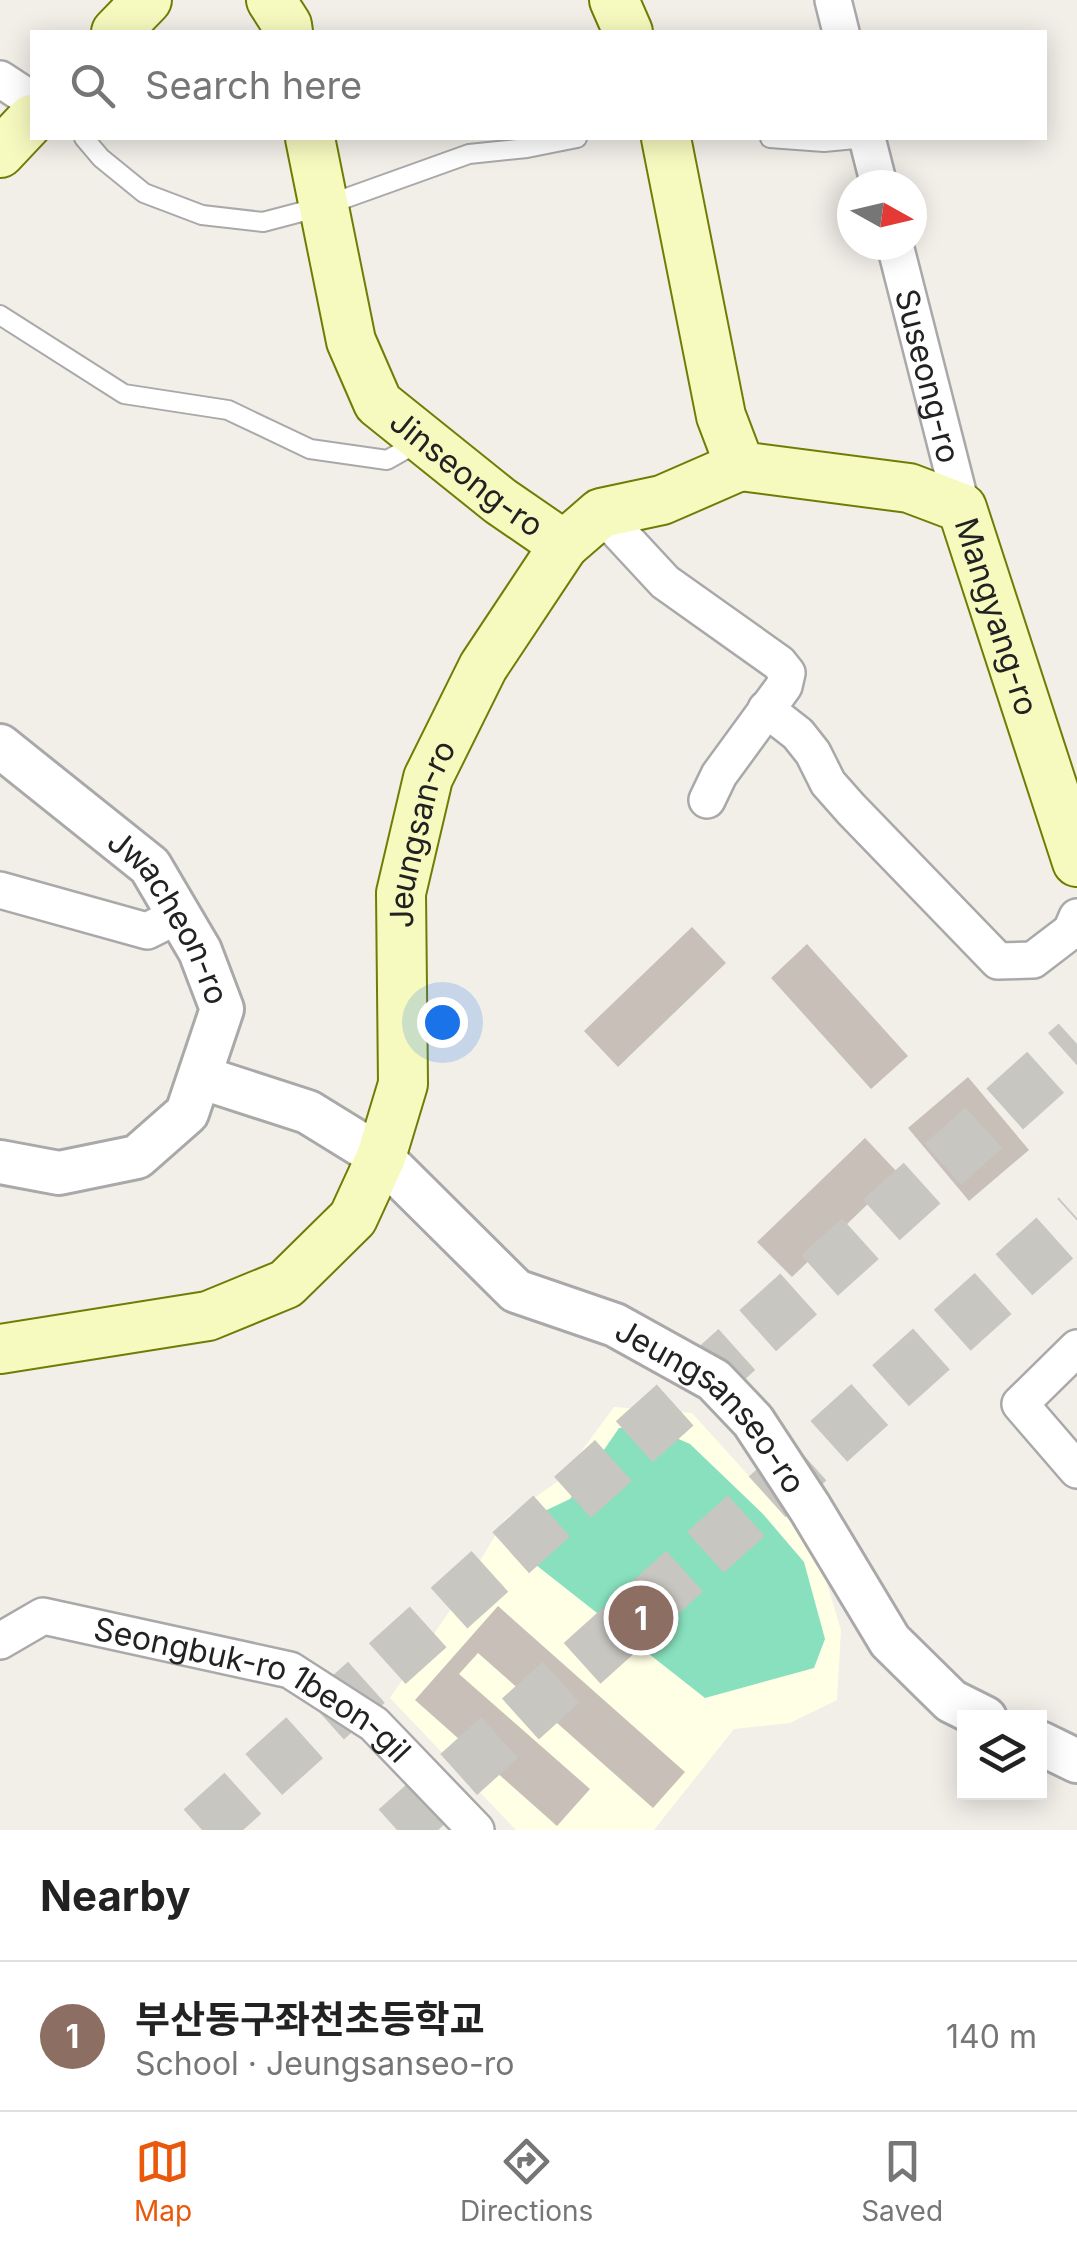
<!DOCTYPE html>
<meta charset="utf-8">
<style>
:root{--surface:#fff;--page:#f2f2f2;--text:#222;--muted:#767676;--line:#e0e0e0;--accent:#ea580c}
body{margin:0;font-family:Inter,"Noto Sans KR",sans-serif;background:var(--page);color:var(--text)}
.controls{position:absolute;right:30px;bottom:30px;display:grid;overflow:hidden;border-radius:0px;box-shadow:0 5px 25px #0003}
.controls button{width:90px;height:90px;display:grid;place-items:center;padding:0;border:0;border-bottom:2px solid var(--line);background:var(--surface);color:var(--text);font:50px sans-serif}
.compass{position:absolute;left:837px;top:170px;width:90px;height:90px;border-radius:50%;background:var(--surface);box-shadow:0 5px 25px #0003;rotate:98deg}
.you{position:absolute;left:442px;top:1022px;width:35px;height:35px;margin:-25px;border:8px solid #fff;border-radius:50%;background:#1a73e8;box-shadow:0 0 0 15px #1a73e833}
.badge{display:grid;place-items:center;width:65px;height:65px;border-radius:50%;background:var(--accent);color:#fff;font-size:32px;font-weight:700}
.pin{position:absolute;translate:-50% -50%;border:5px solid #fff;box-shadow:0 2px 10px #0006}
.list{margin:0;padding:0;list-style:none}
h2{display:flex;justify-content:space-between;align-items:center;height:130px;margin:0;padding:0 40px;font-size:42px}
h2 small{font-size:32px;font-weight:400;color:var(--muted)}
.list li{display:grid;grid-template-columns:65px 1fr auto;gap:30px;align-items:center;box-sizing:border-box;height:150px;padding:0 40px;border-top:2px solid var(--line)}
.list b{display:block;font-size:38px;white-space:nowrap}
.list p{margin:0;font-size:32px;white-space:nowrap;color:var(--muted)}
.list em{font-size:32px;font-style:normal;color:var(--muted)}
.icon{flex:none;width:55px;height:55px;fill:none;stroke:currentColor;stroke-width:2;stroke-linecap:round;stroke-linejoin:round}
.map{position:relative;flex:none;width:1077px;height:1830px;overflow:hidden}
.search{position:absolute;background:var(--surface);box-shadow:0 5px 25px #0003;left:30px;right:30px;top:30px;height:110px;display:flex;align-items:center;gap:25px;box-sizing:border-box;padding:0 35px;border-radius:0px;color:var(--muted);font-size:38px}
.sheet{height:280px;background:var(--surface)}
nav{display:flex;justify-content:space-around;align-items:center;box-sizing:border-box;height:140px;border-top:2px solid var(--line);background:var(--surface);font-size:28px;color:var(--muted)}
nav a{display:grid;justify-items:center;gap:5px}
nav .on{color:var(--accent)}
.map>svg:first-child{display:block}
.education{fill:#ffffe5}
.pitch{fill:#88e0be}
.building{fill:#c7bfb8}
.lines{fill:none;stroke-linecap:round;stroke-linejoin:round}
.trunk-tunnel{stroke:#c8c6c1;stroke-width:55;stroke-dasharray:55 28;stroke-linecap:butt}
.service-casing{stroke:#a9a9a9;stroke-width:22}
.minor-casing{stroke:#a9a9a9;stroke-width:40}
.tertiary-casing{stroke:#a9a9a9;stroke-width:48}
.secondary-casing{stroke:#707d05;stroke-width:52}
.service{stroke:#fff;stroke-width:18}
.minor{stroke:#fff;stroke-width:35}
.tertiary{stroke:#fff;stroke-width:42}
.secondary{stroke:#f7fabf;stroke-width:48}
.labels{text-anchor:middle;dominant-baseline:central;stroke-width:10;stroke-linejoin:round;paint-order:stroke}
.street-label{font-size:32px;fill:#222;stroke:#fff}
</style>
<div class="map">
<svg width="1077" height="1830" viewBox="0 0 1077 1830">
<rect width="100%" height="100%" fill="#f2efe9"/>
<path class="education" d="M 614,1407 L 692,1413 L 817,1551 L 841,1630 L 837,1700 L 790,1723 L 734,1729 L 654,1830 L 516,1830 L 390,1698 L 453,1606 L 505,1519 L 561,1479 Z"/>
<path class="pitch" d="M 649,1426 L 690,1444 L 763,1514 L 804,1562 L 825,1639 L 814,1668 L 705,1698 L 517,1550 L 534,1516 L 570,1499 L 619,1428 Z"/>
<g class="building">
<path d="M 692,927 L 726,963 L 618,1067 L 584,1031 Z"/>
<path d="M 807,944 L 908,1056 L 871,1089 L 771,978 Z"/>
<path d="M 968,1077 L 1029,1150 L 969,1201 L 908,1128 Z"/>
<path d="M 865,1138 L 899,1174 L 792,1277 L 757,1242 Z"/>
<path d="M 498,1606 L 685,1772 L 653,1808 L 478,1653 L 459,1674 L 590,1789 L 557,1826 L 415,1700 Z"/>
</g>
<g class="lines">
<g class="trunk-tunnel">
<path d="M 202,1830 L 1077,1044"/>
<path d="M 397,1830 L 1077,1218"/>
</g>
<defs>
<g id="service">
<path d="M 84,138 L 101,158 L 144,193 L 202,215 L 263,222 L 324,206 L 469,154 L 527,148 L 577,138"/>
<path d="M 770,138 L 824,142 L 866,138"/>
<path d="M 0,315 L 124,394 L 228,410 L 310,449 L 387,460 L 421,441"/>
</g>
<g id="minor">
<path d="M 833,0 L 841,32"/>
<path d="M 0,79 L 32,100"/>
<path d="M 867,138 L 879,185"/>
<path id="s1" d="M 895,245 L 962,508"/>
<path d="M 601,513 L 665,582 L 779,663 L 787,673 L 784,686 L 719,775 L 707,800"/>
<path d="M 766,709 L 798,734 L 813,753 L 828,783 L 851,809 L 998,961 L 1033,960 L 1071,931 L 1077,917"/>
<path d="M 0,890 L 147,931 L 179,915"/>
<path d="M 1077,1348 L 1020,1404 L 1077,1470"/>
<path id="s2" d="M 0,1641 L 43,1616 L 290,1670 L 374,1724 L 476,1830"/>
</g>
<g id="tertiary">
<path id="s3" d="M 0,746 L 150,866 L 200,951 L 222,1009 L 187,1113 L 137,1157 L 59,1173 L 0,1162"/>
<path id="s4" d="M 200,1077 L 308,1112 L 381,1157 L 516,1291 L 615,1325 L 714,1380 L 753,1421 L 810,1508 L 890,1641 L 951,1701 L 985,1718"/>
<path d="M 1040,1743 L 1077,1761"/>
</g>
<g id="secondary">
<path d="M 271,0 L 287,25 L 288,32"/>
<path d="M 614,0 L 628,32"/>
<path d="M 116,32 L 147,0"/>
<path id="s5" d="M 310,138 L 351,341 L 378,403 L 500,501 L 564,545 L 601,513 L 662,500 L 740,466"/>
<path id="s6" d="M 666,138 L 721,416 L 740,466 L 909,488 L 962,508 L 1077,862"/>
<path d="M 0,153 L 32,119"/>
<path id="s7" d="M 0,1349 L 208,1316 L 286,1284 L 353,1218 L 381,1157 L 403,1084 L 401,893 L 428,778 L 483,667 L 564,545"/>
</g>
</defs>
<use href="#service" class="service-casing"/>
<use href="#minor" class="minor-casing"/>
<use href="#tertiary" class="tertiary-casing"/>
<use href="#secondary" class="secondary-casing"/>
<use href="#service" class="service"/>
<use href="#minor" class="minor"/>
<use href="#tertiary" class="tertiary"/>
<use href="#secondary" class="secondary"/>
</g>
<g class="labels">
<g class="street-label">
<text stroke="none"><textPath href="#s1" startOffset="135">Suseong-ro</textPath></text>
<text stroke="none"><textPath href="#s5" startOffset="388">Jinseong-ro</textPath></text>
<text stroke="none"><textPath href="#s6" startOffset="678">Mangyang-ro</textPath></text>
<text stroke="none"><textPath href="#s7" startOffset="785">Jeungsan-ro</textPath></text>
<text stroke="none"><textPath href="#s3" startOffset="245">Jwacheon-ro</textPath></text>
<text stroke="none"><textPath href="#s4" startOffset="622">Jeungsanseo-ro</textPath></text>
<text stroke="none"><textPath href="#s2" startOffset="275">Seongbuk-ro 1beon-gil</textPath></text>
</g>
</g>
</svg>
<div class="controls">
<button><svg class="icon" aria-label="layers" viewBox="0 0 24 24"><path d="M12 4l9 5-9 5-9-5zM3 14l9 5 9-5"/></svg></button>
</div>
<svg class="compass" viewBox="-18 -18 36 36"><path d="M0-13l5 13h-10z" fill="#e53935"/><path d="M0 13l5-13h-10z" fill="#767676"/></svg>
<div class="you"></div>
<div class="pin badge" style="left:641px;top:1618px;background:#8d6e63">1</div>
<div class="search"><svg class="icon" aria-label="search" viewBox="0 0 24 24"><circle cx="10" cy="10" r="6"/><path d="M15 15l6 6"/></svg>Search here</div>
</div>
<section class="sheet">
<h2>Nearby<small></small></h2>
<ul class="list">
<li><span class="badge" style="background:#8d6e63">1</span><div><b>부산동구좌천초등학교</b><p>School · Jeungsanseo-ro</p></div><em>140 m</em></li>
</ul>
</section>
<nav>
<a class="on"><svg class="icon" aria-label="map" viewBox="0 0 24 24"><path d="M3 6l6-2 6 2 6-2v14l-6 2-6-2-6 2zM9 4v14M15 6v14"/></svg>Map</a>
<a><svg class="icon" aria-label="directions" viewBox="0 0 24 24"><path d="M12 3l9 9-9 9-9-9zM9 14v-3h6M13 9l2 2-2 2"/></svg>Directions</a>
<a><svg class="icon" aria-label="saved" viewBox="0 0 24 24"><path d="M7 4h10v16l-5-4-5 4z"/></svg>Saved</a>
</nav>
